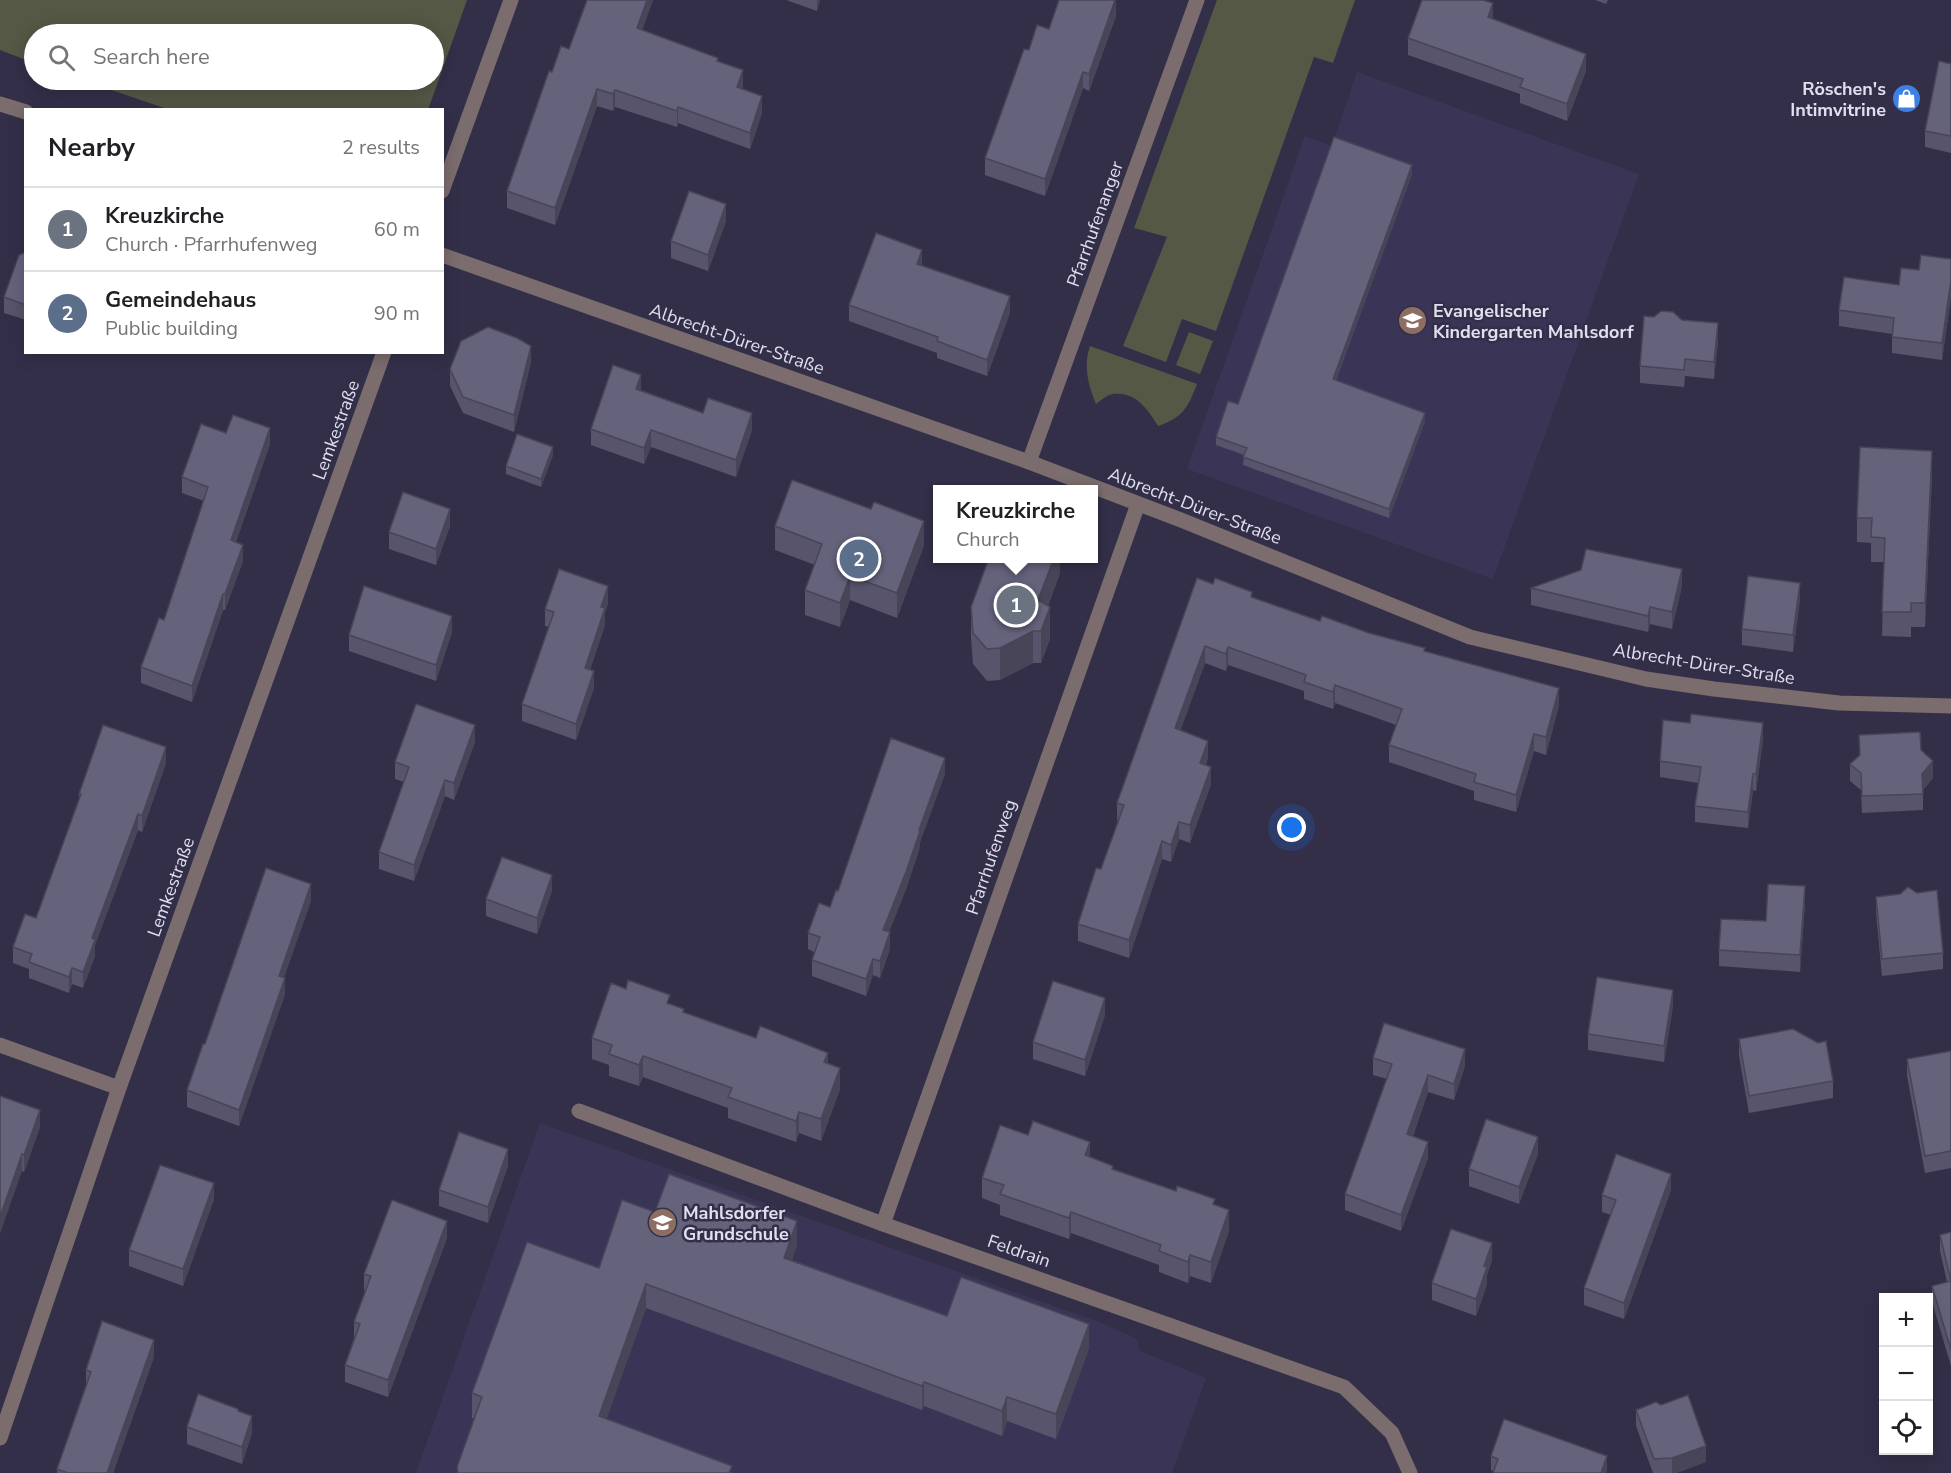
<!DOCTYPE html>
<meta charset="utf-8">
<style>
:root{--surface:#fff;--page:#f6f6f6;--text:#202124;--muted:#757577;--line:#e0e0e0;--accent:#1a73e8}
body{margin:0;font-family:"Nunito Sans",sans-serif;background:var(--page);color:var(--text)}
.controls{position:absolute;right:18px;bottom:18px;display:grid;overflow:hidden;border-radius:0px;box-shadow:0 3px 15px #0003}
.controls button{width:54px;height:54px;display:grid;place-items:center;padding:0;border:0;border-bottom:2px solid var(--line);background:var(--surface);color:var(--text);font:30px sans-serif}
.you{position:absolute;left:1292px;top:828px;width:21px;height:21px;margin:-15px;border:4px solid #fff;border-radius:50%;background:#1a73e8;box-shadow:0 0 0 9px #1a73e833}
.badge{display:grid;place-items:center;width:39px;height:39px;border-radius:50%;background:var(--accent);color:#fff;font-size:20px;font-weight:700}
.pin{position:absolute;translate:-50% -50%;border:3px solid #fff;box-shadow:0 2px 6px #0006}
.popup{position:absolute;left:933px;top:485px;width:165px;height:78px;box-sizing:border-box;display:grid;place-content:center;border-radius:0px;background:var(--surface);filter:drop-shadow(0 2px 4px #0005);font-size:20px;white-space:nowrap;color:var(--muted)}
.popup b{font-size:22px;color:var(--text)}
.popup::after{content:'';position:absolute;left:50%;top:100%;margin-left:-12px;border:12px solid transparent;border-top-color:var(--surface)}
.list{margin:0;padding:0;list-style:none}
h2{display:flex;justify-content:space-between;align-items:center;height:78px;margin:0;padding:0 24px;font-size:26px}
h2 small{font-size:20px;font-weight:400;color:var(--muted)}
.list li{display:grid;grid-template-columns:39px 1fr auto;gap:18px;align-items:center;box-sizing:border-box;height:84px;padding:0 24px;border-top:2px solid var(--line)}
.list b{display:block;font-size:22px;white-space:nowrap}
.list p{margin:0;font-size:20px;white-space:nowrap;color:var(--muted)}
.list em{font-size:20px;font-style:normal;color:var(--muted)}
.icon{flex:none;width:33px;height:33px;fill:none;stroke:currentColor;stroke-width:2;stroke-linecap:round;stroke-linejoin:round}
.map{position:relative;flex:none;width:1951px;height:1473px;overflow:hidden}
.search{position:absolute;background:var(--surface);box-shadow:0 3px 15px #0003;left:24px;top:24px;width:420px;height:66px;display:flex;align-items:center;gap:15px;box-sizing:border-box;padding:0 21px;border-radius:33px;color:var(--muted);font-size:22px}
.panel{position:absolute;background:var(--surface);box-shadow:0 3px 15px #0003;left:24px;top:108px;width:420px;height:246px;border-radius:0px}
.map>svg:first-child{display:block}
.built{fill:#3a3556}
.green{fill:#555845}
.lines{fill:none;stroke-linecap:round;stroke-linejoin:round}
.minor{stroke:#7b6c6e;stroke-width:15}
.wall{fill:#57546b}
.shaded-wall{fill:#474557}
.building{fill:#65627c;stroke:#474557;stroke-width:1.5}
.labels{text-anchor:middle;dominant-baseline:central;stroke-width:5;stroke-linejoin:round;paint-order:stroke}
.poi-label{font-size:18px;font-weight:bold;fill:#e0deef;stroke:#332f49;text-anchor:start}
.street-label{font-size:18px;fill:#e0deef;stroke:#332f49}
</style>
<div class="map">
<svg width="1951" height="1473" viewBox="0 0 1951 1473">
<rect width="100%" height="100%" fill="#332f49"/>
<g class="built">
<path d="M 1357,72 L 1639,174 L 1493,579 L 1187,469 L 1305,136 L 1332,146 Z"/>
<path d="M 540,1123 L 1099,1322 L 1136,1338 L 1140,1351 L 1206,1378 L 1172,1473 L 416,1473 Z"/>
</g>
<g class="green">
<path d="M 0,0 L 467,0 L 428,110 L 167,109 L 82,80 L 434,80 L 434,34 L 34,34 L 34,63 L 0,50 Z"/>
<path d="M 1217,0 L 1355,0 L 1333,63 L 1314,57 L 1216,331 L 1182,319 L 1166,362 L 1123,346 L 1167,237 L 1134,228 Z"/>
<path d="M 1189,332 L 1213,341 L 1200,374 L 1176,365 Z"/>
<path d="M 1090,346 L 1197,384 C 1188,407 1183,418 1158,426 C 1148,409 1135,391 1113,394 C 1107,395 1100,401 1096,404 C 1088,385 1083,365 1090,346 Z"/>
</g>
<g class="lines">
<g class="minor">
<path d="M 0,104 L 26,112"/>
<path d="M 442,191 L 511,0"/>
<path d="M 442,255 L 1029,462 L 1181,520 L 1470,637 L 1646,679 L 1714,689 L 1839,703 L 1951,706"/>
<path d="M 1029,462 L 1197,0"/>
<path d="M 0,1045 L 119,1088"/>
<path d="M 579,1111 L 883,1224 L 1344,1387 L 1392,1433 L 1410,1473"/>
<path d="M 883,1224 L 1138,504"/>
<path d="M 0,1438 L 119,1088 L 384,352"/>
</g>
</g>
<g class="wall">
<path d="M 587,0 L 653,0 L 642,30 L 718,62 L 743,87 L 742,89 L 762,113 L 750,149 L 678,123 L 677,127 L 615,107 L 613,111 L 597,106 L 555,225 L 507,208 L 507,191 L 552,72 L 569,49 Z"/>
<path d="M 786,0 L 820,0 L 817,11 Z"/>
<path d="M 1595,0 L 1608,0 L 1606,4 Z"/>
<path d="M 1116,16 L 1089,91 L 1083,88 L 1045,196 L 985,175 L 985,158 L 1029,50 L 1049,29 Z"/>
<path d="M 1493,19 L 1586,71 L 1567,121 L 1520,103 L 1520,94 L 1408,55 L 1408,38 Z"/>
<path d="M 1951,64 L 1951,153 L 1925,147 L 1925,131 Z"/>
<path d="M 1412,174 L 1336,380 L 1425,421 L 1389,518 L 1243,465 L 1244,455 L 1216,445 L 1216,437 L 1238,404 Z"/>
<path d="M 726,221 L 708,271 L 671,258 L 671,241 Z"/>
<path d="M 26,252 L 26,320 L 4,313 L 4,297 Z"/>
<path d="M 1951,259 L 1951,297 L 1942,360 L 1892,353 L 1892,334 L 1839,326 L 1839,310 L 1899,285 L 1919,270 Z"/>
<path d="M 922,265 L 1010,313 L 987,376 L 937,358 L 937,353 L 849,321 L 849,305 Z"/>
<path d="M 1682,320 L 1718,340 L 1714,379 L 1685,376 L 1684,387 L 1640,383 L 1640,366 Z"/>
<path d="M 531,362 L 514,432 L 463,413 L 450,386 L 450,369 Z"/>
<path d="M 641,390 L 752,430 L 736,477 L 651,447 L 644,464 L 591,445 L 591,429 Z"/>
<path d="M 226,433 L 270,444 L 236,542 L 243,561 L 225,610 L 223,610 L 192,702 L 141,683 L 141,667 L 164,620 L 204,501 L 182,493 L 182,477 Z"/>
<path d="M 553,455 L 541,487 L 506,474 L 506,466 Z"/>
<path d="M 1932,476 L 1925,627 L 1911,627 L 1911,637 L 1882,636 L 1884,562 L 1871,562 L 1871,543 L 1857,542 L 1857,518 Z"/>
<path d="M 450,526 L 436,565 L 389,549 L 389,532 Z"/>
<path d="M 775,526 L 924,545 L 897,618 L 850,600 L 840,627 L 805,615 L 805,590 L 815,565 L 775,550 Z"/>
<path d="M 1060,562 L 1060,573 L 1048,606 L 1050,639 L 1041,663 L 1033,663 L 1000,680 L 987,681 L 973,664 L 971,638 L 971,607 Z"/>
<path d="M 1197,578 L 1320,621 L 1369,633 L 1425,651 L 1559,705 L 1546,755 L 1534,751 L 1516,812 L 1474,800 L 1474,791 L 1389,762 L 1389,745 L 1396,725 L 1335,703 L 1333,709 L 1304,699 L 1304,691 L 1228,665 L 1226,671 L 1205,663 L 1180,730 L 1208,758 L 1206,765 L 1211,784 L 1190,843 L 1179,839 L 1171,862 L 1162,859 L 1129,958 L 1078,941 L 1078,924 L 1101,869 L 1118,821 L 1117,820 L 1117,803 Z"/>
<path d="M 1682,586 L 1672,629 L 1650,624 L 1648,632 L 1531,605 L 1531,588 Z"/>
<path d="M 1800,600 L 1793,652 L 1742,645 L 1742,629 Z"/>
<path d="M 608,603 L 605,613 L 605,625 L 590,670 L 594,688 L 576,740 L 522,721 L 522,704 L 549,627 L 545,626 L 545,609 Z"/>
<path d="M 452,632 L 436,681 L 349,651 L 349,635 Z"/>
<path d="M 1859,735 L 1933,778 L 1923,790 L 1923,810 L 1862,813 L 1861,790 L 1850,781 L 1850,764 L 1859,756 Z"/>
<path d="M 1763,740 L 1756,791 L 1753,790 L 1748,828 L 1695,822 L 1695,806 L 1698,783 L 1660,777 L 1660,761 Z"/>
<path d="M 475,742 L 454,800 L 445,796 L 414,881 L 379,869 L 379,852 L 404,782 L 395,779 L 395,762 Z"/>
<path d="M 166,763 L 142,832 L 138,830 L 95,945 L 95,956 L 83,988 L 72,984 L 69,993 L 29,978 L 29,969 L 13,963 L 13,947 L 36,918 L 79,800 L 79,794 Z"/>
<path d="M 945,774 L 920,842 L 920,847 L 906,889 L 889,932 L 890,949 L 880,978 L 873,975 L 866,996 L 812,976 L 812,960 L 814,952 L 808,949 L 808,933 L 830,907 L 838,891 Z"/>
<path d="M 552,891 L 537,934 L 486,916 L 486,899 Z"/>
<path d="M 1876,897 L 1943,953 L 1943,969 L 1882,976 L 1876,913 Z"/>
<path d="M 311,901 L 284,977 L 285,994 L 239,1126 L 187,1107 L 187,1090 L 205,1044 Z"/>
<path d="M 1805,903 L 1800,972 L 1719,966 L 1719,950 Z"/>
<path d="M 670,1004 L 684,1012 L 828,1063 L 840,1089 L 821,1141 L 799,1133 L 796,1142 L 728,1118 L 728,1108 L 643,1077 L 639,1086 L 609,1076 L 609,1065 L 592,1059 L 592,1038 Z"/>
<path d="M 1673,1006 L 1664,1062 L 1588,1050 L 1588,1034 Z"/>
<path d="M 1105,1015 L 1085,1076 L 1033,1059 L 1033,1042 Z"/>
<path d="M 1739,1039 L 1833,1081 L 1833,1098 L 1749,1113 L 1739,1056 Z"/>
<path d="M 1951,1051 L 1951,1168 L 1925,1173 L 1907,1076 L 1907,1059 Z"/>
<path d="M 1373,1058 L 1465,1066 L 1454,1100 L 1428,1092 L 1413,1136 L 1428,1158 L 1401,1231 L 1345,1210 L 1345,1194 L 1387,1079 L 1373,1075 Z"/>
<path d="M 0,1096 L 40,1127 L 24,1172 L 22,1171 Z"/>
<path d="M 1028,1135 L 1090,1157 L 1113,1169 L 1215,1205 L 1229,1231 L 1211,1283 L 1190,1276 L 1188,1283 L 1159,1272 L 1159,1265 L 1071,1233 L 1069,1239 L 1000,1215 L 1000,1205 L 982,1198 L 982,1178 Z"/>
<path d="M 1538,1154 L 1519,1204 L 1469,1186 L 1469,1169 Z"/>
<path d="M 508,1166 L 488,1223 L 439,1206 L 439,1190 Z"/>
<path d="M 1671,1190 L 1624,1319 L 1584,1305 L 1584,1288 L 1611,1215 L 1602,1212 L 1602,1195 Z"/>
<path d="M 214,1199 L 183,1286 L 129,1266 L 129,1250 Z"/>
<path d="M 655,1212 L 797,1245 L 792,1260 L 947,1316 L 1089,1348 L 1056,1439 L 1007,1421 L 1002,1436 L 924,1406 L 922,1410 L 646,1308 L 606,1419 L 732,1473 L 457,1473 L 457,1467 L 474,1418 L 472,1418 L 472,1393 Z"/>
<path d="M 1951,1232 L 1951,1366 L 1932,1302 L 1932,1286 L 1947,1282 L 1940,1251 L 1940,1235 Z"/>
<path d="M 447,1238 L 388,1397 L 345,1382 L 345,1365 L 354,1338 L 354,1322 L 366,1291 L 364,1290 L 364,1274 Z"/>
<path d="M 1492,1260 L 1487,1275 L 1487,1284 L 1476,1316 L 1432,1300 L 1432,1283 Z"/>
<path d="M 154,1357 L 113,1473 L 57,1473 L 57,1469 L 86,1387 L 86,1370 Z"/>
<path d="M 1636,1410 L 1706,1462 L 1676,1473 L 1653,1473 L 1636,1426 Z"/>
<path d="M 238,1411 L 252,1433 L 242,1464 L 187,1444 L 187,1427 Z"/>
<path d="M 1491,1456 L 1607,1471 L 1493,1471 L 1491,1470 Z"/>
</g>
<g class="shaded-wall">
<path d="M 647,0 L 653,0 L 637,45 L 637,28 Z"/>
<path d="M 817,0 L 820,0 L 817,11 Z"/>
<path d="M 1116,0 L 1116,16 L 1089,91 L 1089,74 Z"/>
<path d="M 1493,3 L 1493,20 L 1488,17 Z"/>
<path d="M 1586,54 L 1586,71 L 1567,121 L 1567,104 Z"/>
<path d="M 743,70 L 743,87 L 737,104 L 737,87 Z"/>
<path d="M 1083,72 L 1083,88 L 1045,196 L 1045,179 Z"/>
<path d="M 597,89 L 597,106 L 555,225 L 555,208 Z"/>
<path d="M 615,90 L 615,107 L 613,111 L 613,94 Z"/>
<path d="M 762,96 L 762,113 L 750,149 L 750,133 Z"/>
<path d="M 678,107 L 678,123 L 677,127 L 677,111 Z"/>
<path d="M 1412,165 L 1412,174 L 1333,387 L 1333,379 Z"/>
<path d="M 726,204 L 726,221 L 708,271 L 708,255 Z"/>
<path d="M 922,250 L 922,267 L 917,264 Z"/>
<path d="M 1951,280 L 1951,297 L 1942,360 L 1942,343 Z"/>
<path d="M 1010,296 L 1010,313 L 987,376 L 987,360 Z"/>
<path d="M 1718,323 L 1718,340 L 1714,379 L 1714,362 Z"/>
<path d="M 531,346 L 531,362 L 514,432 L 514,415 Z"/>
<path d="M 641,375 L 641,392 L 636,389 Z"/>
<path d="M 752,413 L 752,430 L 736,477 L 736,460 Z"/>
<path d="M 1425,413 L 1425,421 L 1389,518 L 1389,509 Z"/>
<path d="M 270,428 L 270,444 L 231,556 L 231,540 Z"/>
<path d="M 651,430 L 651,447 L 644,464 L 644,448 Z"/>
<path d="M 553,447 L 553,455 L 541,487 L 541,479 Z"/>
<path d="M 1932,451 L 1932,476 L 1925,627 L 1925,603 Z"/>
<path d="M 450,509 L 450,526 L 436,565 L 436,549 Z"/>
<path d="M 924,521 L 924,545 L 897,618 L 897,593 Z"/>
<path d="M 243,545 L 243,561 L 225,610 L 225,594 Z"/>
<path d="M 1054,558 L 1061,558 L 1060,562 L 1060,573 L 1038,632 L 1038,600 Z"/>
<path d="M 1682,569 L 1682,586 L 1672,629 L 1672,612 Z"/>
<path d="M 850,576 L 850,600 L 840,627 L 840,603 Z"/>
<path d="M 1800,583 L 1800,600 L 1793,652 L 1793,635 Z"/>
<path d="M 608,586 L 608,603 L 605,613 L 605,625 L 585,685 L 585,668 L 601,607 Z"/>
<path d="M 223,594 L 223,610 L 192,702 L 192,686 Z"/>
<path d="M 1050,607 L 1050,639 L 1041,663 L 1041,631 Z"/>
<path d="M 1650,607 L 1650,624 L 1648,632 L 1648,616 Z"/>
<path d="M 452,616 L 452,632 L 436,681 L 436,665 Z"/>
<path d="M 1033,631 L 1033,663 L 1000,680 L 1000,648 Z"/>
<path d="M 1205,646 L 1205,663 L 1175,746 L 1175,728 Z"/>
<path d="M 1228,647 L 1228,665 L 1226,671 L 1226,654 Z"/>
<path d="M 594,671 L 594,688 L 576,740 L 576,724 Z"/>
<path d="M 1335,685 L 1335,703 L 1333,709 L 1333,692 Z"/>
<path d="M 1559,688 L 1559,705 L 1546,755 L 1546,737 Z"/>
<path d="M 1763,723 L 1763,740 L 1756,791 L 1756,774 Z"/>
<path d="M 475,725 L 475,742 L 454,800 L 454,783 Z"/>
<path d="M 1534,734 L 1534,751 L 1516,812 L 1516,795 Z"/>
<path d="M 1208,741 L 1208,758 L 1200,781 L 1200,763 Z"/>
<path d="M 166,747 L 166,763 L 142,832 L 142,816 Z"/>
<path d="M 945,758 L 945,774 L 920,842 L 920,847 L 906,889 L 883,947 L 883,930 L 919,830 Z"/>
<path d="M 1933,761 L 1933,778 L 1922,790 L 1922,774 Z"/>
<path d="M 1211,767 L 1211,784 L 1190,843 L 1190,825 Z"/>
<path d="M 1753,774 L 1753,790 L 1748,828 L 1748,812 Z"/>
<path d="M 445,780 L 445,796 L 414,881 L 414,865 Z"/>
<path d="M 138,814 L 138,830 L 95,945 L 95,956 L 83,988 L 83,972 L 92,938 Z"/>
<path d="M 1179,822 L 1179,839 L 1171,862 L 1171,845 Z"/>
<path d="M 1162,841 L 1162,859 L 1129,958 L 1129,940 Z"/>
<path d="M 552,875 L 552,891 L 537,934 L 537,918 Z"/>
<path d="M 311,884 L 311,901 L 279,992 L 279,976 Z"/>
<path d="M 1805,886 L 1805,903 L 1800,972 L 1800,955 Z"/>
<path d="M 890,932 L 890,949 L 880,978 L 880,961 Z"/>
<path d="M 873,959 L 873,975 L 866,996 L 866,979 Z"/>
<path d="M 72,968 L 72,984 L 69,993 L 69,977 Z"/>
<path d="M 285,978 L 285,994 L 239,1126 L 239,1110 Z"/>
<path d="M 1673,990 L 1673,1006 L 1664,1062 L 1664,1046 Z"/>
<path d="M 1105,998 L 1105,1015 L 1085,1076 L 1085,1060 Z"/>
<path d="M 1465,1049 L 1465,1066 L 1454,1100 L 1454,1084 Z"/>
<path d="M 828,1053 L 828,1074 L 824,1062 Z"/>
<path d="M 643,1056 L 643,1077 L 639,1086 L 639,1065 Z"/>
<path d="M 840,1068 L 840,1089 L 821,1141 L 821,1119 Z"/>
<path d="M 1428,1075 L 1428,1092 L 1407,1151 L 1407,1134 Z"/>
<path d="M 40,1110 L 40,1127 L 24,1172 L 24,1155 Z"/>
<path d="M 799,1112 L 799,1133 L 796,1142 L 796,1121 Z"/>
<path d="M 1538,1137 L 1538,1154 L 1519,1204 L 1519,1187 Z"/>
<path d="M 1090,1142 L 1090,1163 L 1085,1155 Z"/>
<path d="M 1428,1142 L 1428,1158 L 1401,1231 L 1401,1215 Z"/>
<path d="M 508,1149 L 508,1166 L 488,1223 L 488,1207 Z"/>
<path d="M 22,1154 L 22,1171 L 0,1234 L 0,1217 Z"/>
<path d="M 1671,1174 L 1671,1190 L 1624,1319 L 1624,1303 Z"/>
<path d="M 214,1183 L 214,1199 L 183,1286 L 183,1269 Z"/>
<path d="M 1229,1210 L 1229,1231 L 1211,1283 L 1211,1262 Z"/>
<path d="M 1071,1212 L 1071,1233 L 1069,1239 L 1069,1218 Z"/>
<path d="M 447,1221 L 447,1238 L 388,1397 L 388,1380 Z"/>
<path d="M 797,1221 L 797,1245 L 784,1282 L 784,1258 Z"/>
<path d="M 1492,1243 L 1492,1260 L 1487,1275 L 1487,1284 L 1476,1316 L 1476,1299 L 1484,1266 Z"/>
<path d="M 1190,1255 L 1190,1276 L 1188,1283 L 1188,1262 Z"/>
<path d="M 646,1284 L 646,1308 L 599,1441 L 599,1416 Z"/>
<path d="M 1089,1324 L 1089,1348 L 1056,1439 L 1056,1414 Z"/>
<path d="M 154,1340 L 154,1357 L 113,1473 L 107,1473 Z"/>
<path d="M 924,1382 L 924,1406 L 922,1410 L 922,1386 Z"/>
<path d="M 1007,1397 L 1007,1421 L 1002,1436 L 1002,1411 Z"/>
<path d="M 252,1416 L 252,1433 L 242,1464 L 242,1447 Z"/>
<path d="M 1706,1446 L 1706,1462 L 1676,1473 L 1672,1473 L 1672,1458 Z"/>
<path d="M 1607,1456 L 1607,1471 L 1606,1473 L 1601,1473 Z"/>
</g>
<g class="building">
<path d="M 587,0 L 647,0 L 637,28 L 718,58 L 717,61 L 743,70 L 737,87 L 762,96 L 750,133 L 678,107 L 677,111 L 615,90 L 613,94 L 597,89 L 555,208 L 507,191 L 549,71 L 552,72 L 561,46 L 569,49 Z"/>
<path d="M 1059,0 L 1115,0 L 1089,74 L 1083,72 L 1045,179 L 985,158 L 1024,49 L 1029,50 L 1037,25 L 1049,29 Z"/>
<path d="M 1422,0 L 1483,0 L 1493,3 L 1488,17 L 1586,54 L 1567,104 L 1520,87 L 1523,79 L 1408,38 Z"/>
<path d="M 1939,61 L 1951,64 L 1951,136 L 1925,131 Z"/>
<path d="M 1334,137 L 1412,165 L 1333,379 L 1425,413 L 1389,509 L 1243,457 L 1247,448 L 1216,437 L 1228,401 L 1238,404 Z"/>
<path d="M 689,191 L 726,204 L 708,255 L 671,241 Z"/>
<path d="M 876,233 L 922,250 L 917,264 L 1010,296 L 987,360 L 937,341 L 938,337 L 849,305 Z"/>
<path d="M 26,252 L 26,305 L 4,297 L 19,255 Z"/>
<path d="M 1921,255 L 1951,259 L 1951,280 L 1942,343 L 1892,337 L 1894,318 L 1839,310 L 1844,277 L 1899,285 L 1901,268 L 1919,270 Z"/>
<path d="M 1661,311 L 1673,312 L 1682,320 L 1718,323 L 1714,362 L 1685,359 L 1684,370 L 1640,366 L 1644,316 L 1654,317 Z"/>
<path d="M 488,327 L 517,338 L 531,346 L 514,415 L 463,397 L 450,369 L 461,341 Z"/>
<path d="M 613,365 L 641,375 L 636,389 L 703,413 L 708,398 L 752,413 L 736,460 L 651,430 L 644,448 L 591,429 Z"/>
<path d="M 233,415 L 270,428 L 231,540 L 243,545 L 225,594 L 223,594 L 192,686 L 141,667 L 159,618 L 164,620 L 208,487 L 182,477 L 201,424 L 226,433 Z"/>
<path d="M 517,434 L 553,447 L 541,479 L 506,466 Z"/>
<path d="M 1860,447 L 1932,451 L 1925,603 L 1911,603 L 1911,612 L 1882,612 L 1885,538 L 1871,537 L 1872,518 L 1857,518 Z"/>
<path d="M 792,480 L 871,509 L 874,502 L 924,521 L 897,593 L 850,576 L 840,603 L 805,590 L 822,544 L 775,526 Z"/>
<path d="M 403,492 L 450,509 L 436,549 L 389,532 Z"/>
<path d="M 1586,549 L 1682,569 L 1672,612 L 1650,607 L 1648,616 L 1531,588 L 1581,570 Z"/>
<path d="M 989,558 L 1054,558 L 1038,600 L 1050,607 L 1041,631 L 1033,631 L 1000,648 L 987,649 L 973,633 L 971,607 Z"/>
<path d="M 559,569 L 608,586 L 601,607 L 605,608 L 585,668 L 594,671 L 576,724 L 522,704 L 554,612 L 545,609 Z"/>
<path d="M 1748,576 L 1800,583 L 1793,635 L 1742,629 Z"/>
<path d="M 1197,578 L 1213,584 L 1215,578 L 1252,592 L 1251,597 L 1320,621 L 1322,616 L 1369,633 L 1425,648 L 1424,651 L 1559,688 L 1546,737 L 1534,734 L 1516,795 L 1474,782 L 1476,774 L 1389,745 L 1402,709 L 1335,685 L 1333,692 L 1304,682 L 1306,675 L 1228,647 L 1226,654 L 1205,646 L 1175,728 L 1208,741 L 1200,763 L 1211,767 L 1190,825 L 1179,822 L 1171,845 L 1162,841 L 1129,940 L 1078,924 L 1096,868 L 1101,869 L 1124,805 L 1117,803 Z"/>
<path d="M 364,586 L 452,616 L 436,665 L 349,635 Z"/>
<path d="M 416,704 L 475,725 L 454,783 L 445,780 L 414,865 L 379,852 L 409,767 L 395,762 Z"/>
<path d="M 1691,714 L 1763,723 L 1756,774 L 1753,774 L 1748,812 L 1695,806 L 1701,767 L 1660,761 L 1663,720 L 1690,723 Z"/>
<path d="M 103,725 L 166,747 L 142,816 L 138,814 L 92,938 L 95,940 L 83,972 L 72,968 L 69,977 L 29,962 L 32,954 L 13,947 L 25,914 L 36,918 L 81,794 L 79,794 Z"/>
<path d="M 1920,732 L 1921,750 L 1933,761 L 1922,774 L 1923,794 L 1862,796 L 1861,773 L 1850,764 L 1860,755 L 1859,735 Z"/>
<path d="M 891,738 L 945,758 L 919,830 L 920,831 L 906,872 L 883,930 L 890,932 L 880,961 L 873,959 L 866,979 L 812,960 L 820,937 L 808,933 L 819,903 L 830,907 L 836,890 L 838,891 Z"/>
<path d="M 502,857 L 552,875 L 537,918 L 486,899 Z"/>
<path d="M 266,868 L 311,884 L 279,976 L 285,978 L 239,1110 L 187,1090 L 203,1044 L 205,1044 Z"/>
<path d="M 1768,884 L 1805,886 L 1800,955 L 1719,950 L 1721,919 L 1766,921 Z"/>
<path d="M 1908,887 L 1917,893 L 1937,890 L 1943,953 L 1882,959 L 1876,897 L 1900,894 Z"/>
<path d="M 1597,977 L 1673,990 L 1664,1046 L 1588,1034 Z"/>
<path d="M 628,980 L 670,995 L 667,1003 L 684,1009 L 683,1012 L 756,1038 L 760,1026 L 828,1053 L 824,1062 L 840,1068 L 821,1119 L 799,1112 L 796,1121 L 728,1097 L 732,1088 L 643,1056 L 639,1065 L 609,1054 L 612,1045 L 592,1038 L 611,983 L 626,989 Z"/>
<path d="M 1053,981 L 1105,998 L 1085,1060 L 1033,1042 Z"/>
<path d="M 1384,1023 L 1465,1049 L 1454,1084 L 1428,1075 L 1407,1134 L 1428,1142 L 1401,1215 L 1345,1194 L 1392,1064 L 1373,1058 Z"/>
<path d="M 1793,1029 L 1818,1043 L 1826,1041 L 1833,1081 L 1749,1096 L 1739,1039 Z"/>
<path d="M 1951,1051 L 1951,1151 L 1925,1156 L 1907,1059 Z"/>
<path d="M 0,1096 L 40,1110 L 24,1155 L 22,1154 L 0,1217 Z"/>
<path d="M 1486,1119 L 1538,1137 L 1519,1187 L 1469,1169 Z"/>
<path d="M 1033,1121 L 1090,1142 L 1085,1155 L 1113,1166 L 1112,1169 L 1176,1191 L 1177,1186 L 1215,1199 L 1213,1204 L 1229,1210 L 1211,1262 L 1190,1255 L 1188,1262 L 1159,1251 L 1161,1245 L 1071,1212 L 1069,1218 L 1000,1194 L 1004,1185 L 982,1178 L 1000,1125 L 1028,1135 Z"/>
<path d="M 459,1132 L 508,1149 L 488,1207 L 439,1190 Z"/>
<path d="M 1616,1154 L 1671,1174 L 1624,1303 L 1584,1288 L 1616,1200 L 1602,1195 Z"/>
<path d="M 160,1165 L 214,1183 L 183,1269 L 129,1250 Z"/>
<path d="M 669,1174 L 797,1221 L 784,1258 L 947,1316 L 961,1277 L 1089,1324 L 1056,1414 L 1007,1397 L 1002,1411 L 924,1382 L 922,1386 L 646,1284 L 599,1416 L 732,1466 L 729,1473 L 458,1473 L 457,1467 L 482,1397 L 472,1393 L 527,1242 L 599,1268 L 622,1200 L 655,1212 Z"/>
<path d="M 392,1200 L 447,1221 L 388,1380 L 345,1365 L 360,1324 L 354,1322 L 371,1276 L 364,1274 Z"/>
<path d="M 1451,1229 L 1492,1243 L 1484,1266 L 1487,1267 L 1476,1299 L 1432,1283 Z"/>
<path d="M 1951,1232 L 1951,1281 L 1940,1235 Z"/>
<path d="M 1951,1281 L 1951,1350 L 1932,1286 Z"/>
<path d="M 102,1321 L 154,1340 L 107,1473 L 68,1473 L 57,1469 L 91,1372 L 86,1370 Z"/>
<path d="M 198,1394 L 238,1409 L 238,1411 L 252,1416 L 242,1447 L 187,1427 Z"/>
<path d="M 1688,1395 L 1706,1446 L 1672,1458 L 1654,1459 L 1636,1410 L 1656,1402 L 1661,1405 Z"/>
<path d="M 1504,1419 L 1607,1456 L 1601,1473 L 1493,1473 L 1498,1459 L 1491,1456 Z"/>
</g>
<defs>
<symbol id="shop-disc" viewBox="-11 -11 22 22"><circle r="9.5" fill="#3f7fe0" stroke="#332f49"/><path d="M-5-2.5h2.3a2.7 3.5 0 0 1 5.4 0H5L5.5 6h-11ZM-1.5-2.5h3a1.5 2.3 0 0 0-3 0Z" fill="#fff"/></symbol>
<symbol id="school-disc" viewBox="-11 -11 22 22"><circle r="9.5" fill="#8d6e63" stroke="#332f49"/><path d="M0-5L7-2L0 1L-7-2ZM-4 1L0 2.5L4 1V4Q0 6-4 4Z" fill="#fff"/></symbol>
</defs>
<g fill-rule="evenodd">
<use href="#shop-disc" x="1890" y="82" width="33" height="33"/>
<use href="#school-disc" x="1396" y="304" width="33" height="33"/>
<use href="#school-disc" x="646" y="1206" width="33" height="33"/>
</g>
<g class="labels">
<g class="poi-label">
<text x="1886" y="89" text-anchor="end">Röschen's<tspan x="1886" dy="21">Intimvitrine</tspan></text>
<text x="1433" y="311">Evangelischer<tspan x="1433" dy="21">Kindergarten Mahlsdorf</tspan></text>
<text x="683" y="1213">Mahlsdorfer<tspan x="683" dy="21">Grundschule</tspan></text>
</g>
<g class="street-label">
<text transform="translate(1095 224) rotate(-70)">Pfarrhufenanger</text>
<text transform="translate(737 339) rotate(19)">Albrecht-Dürer-Straße</text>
<text transform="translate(336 430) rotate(-70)">Lemkestraße</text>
<text transform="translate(1195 506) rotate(21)">Albrecht-Dürer-Straße</text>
<text transform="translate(1704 664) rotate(9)">Albrecht-Dürer-Straße</text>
<text transform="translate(991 857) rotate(-71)">Pfarrhufenweg</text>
<text transform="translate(171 887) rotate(-70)">Lemkestraße</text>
<text transform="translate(1019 1251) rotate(19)">Feldrain</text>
</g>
</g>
</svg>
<div class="controls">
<button>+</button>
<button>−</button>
<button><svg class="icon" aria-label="locate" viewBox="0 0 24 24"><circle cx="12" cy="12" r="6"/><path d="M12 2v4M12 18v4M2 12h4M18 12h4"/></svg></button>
</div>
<div class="you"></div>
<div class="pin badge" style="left:1016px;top:605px;background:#6b7280">1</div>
<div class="popup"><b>Kreuzkirche</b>Church</div>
<div class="pin badge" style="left:859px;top:559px;background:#5c6f8a">2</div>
<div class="search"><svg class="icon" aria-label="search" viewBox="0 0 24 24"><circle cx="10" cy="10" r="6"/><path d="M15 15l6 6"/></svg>Search here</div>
<section class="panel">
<h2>Nearby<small>2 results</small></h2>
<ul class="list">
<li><span class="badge" style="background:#6b7280">1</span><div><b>Kreuzkirche</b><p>Church · Pfarrhufenweg</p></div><em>60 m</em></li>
<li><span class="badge" style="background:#5c6f8a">2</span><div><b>Gemeindehaus</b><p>Public building</p></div><em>90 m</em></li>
</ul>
</section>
</div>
